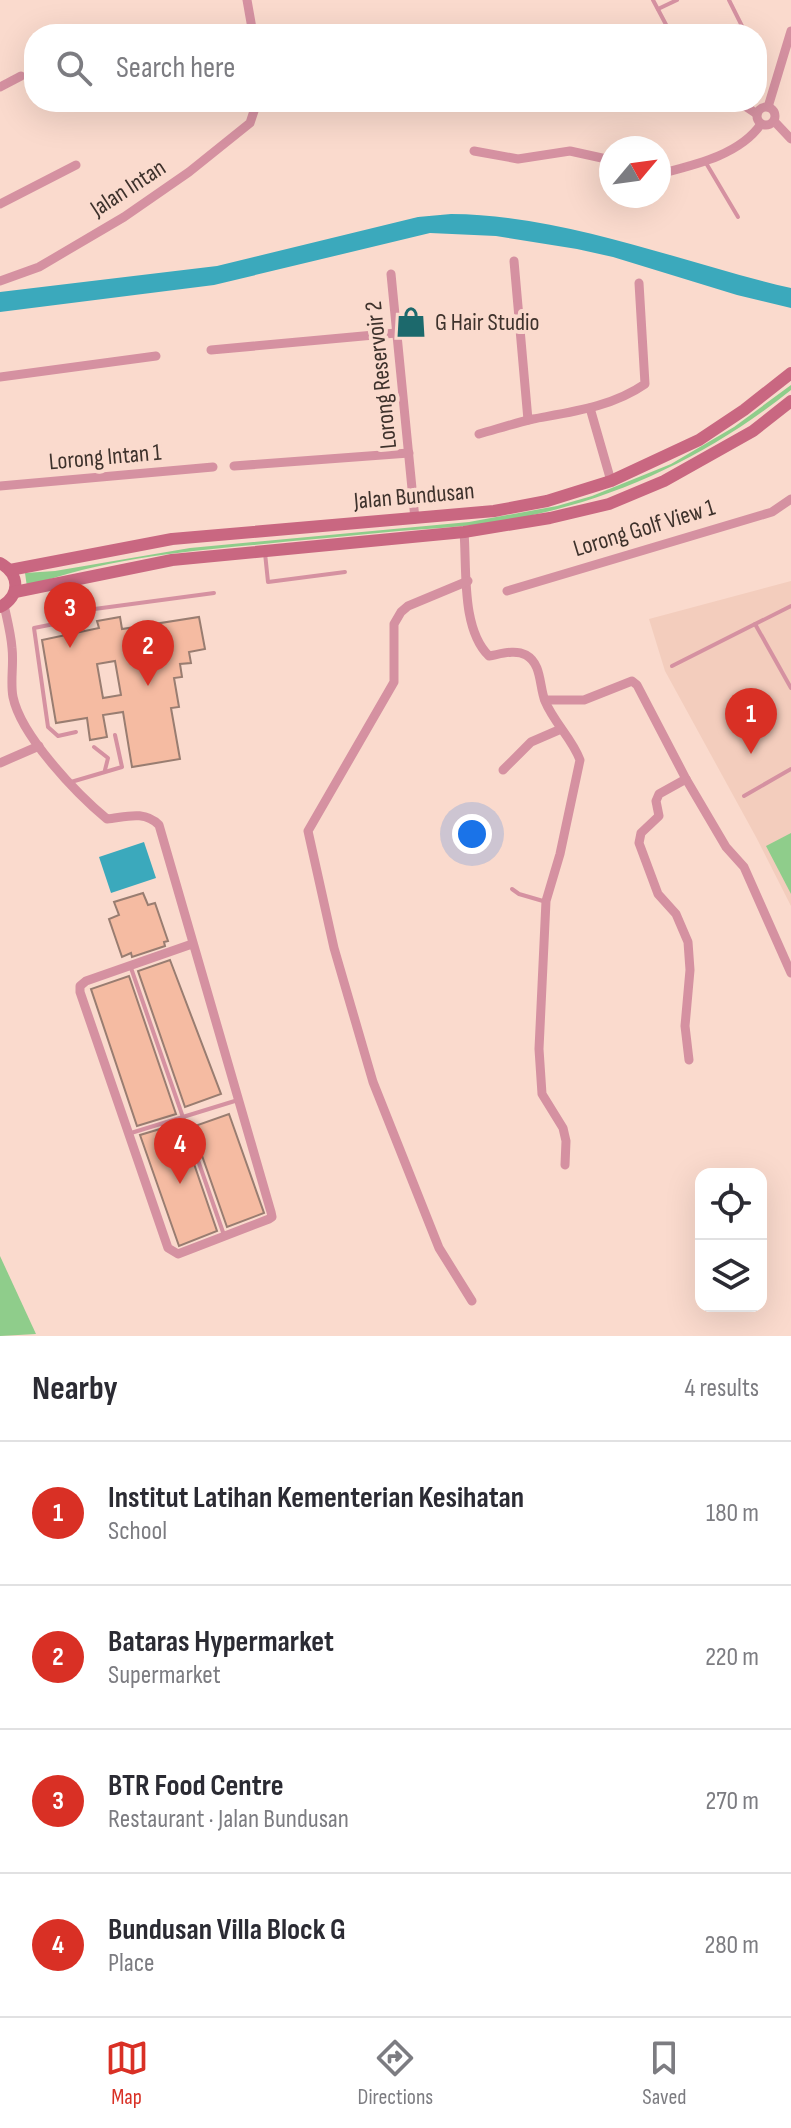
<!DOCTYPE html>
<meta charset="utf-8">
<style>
:root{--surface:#fff;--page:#f2f2f3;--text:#2b2b33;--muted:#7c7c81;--line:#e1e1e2;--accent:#d93025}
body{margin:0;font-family:"Sofia Sans Condensed",sans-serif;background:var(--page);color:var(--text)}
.controls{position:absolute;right:24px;bottom:24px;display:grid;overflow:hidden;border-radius:16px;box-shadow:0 8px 32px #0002}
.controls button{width:72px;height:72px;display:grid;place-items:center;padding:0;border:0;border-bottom:2px solid var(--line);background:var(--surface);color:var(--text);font:40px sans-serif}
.compass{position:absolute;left:599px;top:136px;width:72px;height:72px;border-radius:50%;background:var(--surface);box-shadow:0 8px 32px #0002;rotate:61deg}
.you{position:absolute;left:472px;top:834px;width:28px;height:28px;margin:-20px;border:6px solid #fff;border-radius:50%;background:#1a73e8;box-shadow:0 0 0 12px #1a73e833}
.badge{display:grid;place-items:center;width:52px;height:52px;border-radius:50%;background:var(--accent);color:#fff;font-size:26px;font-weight:700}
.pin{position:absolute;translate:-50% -66px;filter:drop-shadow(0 2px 4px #0008)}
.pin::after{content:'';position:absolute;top:42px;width:28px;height:24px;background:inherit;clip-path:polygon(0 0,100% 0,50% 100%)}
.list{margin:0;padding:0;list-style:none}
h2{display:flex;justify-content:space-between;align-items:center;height:104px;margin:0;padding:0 32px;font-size:34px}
h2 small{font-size:26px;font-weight:400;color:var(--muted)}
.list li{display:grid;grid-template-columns:52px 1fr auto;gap:24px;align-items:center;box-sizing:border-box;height:144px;padding:0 32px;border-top:2px solid var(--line)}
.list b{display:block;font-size:30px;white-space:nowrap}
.list p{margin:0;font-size:26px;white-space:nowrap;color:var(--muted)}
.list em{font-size:26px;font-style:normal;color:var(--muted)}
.icon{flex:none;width:44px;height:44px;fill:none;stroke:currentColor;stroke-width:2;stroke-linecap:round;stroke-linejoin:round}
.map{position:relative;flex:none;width:791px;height:1336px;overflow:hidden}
.search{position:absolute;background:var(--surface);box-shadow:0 8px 32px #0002;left:24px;right:24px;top:24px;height:88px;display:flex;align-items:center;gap:20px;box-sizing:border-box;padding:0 28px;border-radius:32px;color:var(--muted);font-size:30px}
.sheet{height:680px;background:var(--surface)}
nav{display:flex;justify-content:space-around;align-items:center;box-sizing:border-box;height:112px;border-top:2px solid var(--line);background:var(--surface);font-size:22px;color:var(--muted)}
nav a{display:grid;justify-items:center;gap:4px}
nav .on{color:var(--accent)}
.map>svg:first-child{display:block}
.built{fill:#f3cdbd}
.green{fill:#8fcd8b}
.water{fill:#3ba9bc}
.building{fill:#f5bba2;stroke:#997d71;stroke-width:2;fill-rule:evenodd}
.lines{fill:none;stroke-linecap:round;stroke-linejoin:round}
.lane{stroke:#d591a1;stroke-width:4}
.street{stroke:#d591a1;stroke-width:9}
.secondary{stroke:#c96781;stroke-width:12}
.labels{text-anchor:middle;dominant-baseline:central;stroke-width:8;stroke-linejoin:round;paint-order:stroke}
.street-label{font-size:24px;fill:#3e322c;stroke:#fadacd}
.poi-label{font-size:24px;fill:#3e322c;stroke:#fadacd;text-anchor:start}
</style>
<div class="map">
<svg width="791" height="1336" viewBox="0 0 791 1336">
<rect width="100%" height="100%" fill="#fadacd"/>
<path class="built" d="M 791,581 L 791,906 L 756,837 L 665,671 L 649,619 Z"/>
<g class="green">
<path d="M 791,385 L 791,390 C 711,454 620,498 519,518 C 480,526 439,528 399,531 C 350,536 302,540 253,545 C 177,552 99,560 27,587 L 25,573 L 55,571 L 190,548 L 469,522 L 557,506 L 592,496 L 671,464 L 734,427 Z"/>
<path d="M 791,833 L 791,894 L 766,846 Z"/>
<path d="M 0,1256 L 36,1334 L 0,1336 Z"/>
</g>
<g class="water">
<path d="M 451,214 C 568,215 678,262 791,288 L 791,308 L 737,295 L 613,257 L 577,249 L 496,236 L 430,233 L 214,285 L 0,312 L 0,292 L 217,266 L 418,217 Z"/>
<path d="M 144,842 L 156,878 L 111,893 L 99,857 Z"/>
</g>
<g class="building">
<path d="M 120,617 L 122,629 L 199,617 L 205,649 L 189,652 L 191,663 L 180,664 L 182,677 L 174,678 L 179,707 L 171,708 L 180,759 L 132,767 L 123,712 L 103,715 L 107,737 L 90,740 L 87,718 L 56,723 L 42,640 L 99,628 L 97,621 ZM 115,661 L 121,695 L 103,698 L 97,664 Z"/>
<path d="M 143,893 L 148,905 L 155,903 L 168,941 L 164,942 L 165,946 L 132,957 L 131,953 L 122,957 L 109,919 L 119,915 L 114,902 Z"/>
<path d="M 170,960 L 221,1094 L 185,1107 L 138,971 Z"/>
<path d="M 129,976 L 176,1114 L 137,1126 L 91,989 Z"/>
<path d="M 229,1114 L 264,1213 L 227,1227 L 192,1127 Z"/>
<path d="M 180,1123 L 217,1231 L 179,1246 L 140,1135 Z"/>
</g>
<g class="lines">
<g class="lane">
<path d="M 653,0 L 671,34"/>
<path d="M 729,0 L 746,34"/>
<path d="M 658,9 L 677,0"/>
<path d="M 706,163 L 738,217"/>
<path d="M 265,553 L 268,582 L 345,572"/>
<path d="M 87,610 L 214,593"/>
<path d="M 59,623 L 34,628 L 48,727 L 58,736 L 76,732"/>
<path d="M 755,624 L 791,688"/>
<path d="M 672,666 L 791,606"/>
<path d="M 94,747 L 108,758 L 105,770"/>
<path d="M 71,782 L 122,767 L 115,735"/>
<path d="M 744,796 L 791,769"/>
<path d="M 512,889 L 519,894 L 543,901"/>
<path d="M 131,968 L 224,1235"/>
<path d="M 131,1133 L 238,1100"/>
</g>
<g class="street">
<path d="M 247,0 L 253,34"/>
<path d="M 0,87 L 21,76"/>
<path d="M 739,102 L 757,114"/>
<path d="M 768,107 L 791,31"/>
<circle cx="766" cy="116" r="9"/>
<path d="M 774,121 L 791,139"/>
<path d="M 474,151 L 518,159 L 570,151 L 611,160"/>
<path d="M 659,174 C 694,165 740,155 761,124"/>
<path d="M 0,204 L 76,165"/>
<path d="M 514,261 L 528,420"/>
<path d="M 391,274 L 415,519"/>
<path d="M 0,281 L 39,267 L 124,217 L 189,172 L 250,123 L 257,102"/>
<path d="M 211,350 L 396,333"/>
<path d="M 0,377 L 156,356"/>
<path d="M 590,408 L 611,481"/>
<path d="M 479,434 C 497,429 515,423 533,419 C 571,412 612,407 645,384 L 639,283"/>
<path d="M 234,466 L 409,453"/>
<path d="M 0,486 L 213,467"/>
<path d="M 464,532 C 467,569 461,629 489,656 C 501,654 515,649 526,655 C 542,664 539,686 545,701 C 554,723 572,738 580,760 L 560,854 L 546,901 L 539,1049 L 542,1094 L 563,1128 L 566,1141 L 565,1165"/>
<path d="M 468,581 L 408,606 L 401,612 L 394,624 L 394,682 L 308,831 L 334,948 L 373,1082 L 439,1248 L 472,1301"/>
<path d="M 507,591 L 772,512 L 791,499"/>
<path d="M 4,605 C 7,619 11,634 12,648 C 14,664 10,682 13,697 C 21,736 77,794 107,819 C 126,817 144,810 159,825 L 271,1212 L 272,1217 L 269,1219 L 178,1254 L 168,1248 L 80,992 L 80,986 L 86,981 L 192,944"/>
<path d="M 545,700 L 584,700 L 632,681 L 637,685 L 686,779 L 726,847 L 744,867 L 791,973"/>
<path d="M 0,763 L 39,746"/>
<path d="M 503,770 L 531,742 L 561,729"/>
<path d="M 686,779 L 659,794 L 656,801 L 659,816 L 641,833 L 639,843 L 658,894 L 676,914 L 688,942 L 690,970 L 685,1026 L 689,1060"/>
</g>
<g class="secondary">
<path d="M 0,563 C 20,574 21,596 0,607"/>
<path d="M 10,570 L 172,539 L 494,511 L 547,501 L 611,481 L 699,440 L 744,410 L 791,373"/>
<path d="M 15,592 L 172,560 L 464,532 L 550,518 L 609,504 L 664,481 L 753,431 L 791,401"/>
</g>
</g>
<defs>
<symbol id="shop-bare" viewBox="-9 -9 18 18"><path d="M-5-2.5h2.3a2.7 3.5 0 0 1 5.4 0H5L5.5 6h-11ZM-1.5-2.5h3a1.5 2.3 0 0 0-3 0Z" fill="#1c696c" stroke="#fadacd" stroke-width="2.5" paint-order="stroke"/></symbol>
</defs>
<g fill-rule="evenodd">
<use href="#shop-bare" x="389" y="300" width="44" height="44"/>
</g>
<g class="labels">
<g class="street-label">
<text transform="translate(128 188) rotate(-33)">Jalan Intan</text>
<text transform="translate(381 375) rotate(-96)">Lorong Reservoir 2</text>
<text transform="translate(105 457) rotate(-5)">Lorong Intan 1</text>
<text transform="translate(414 496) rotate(-5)">Jalan Bundusan</text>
<text transform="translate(644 528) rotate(-17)">Lorong Golf View 1</text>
</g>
<g class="poi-label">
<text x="435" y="322">G Hair Studio</text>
</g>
</g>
</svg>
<div class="controls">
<button><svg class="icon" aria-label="locate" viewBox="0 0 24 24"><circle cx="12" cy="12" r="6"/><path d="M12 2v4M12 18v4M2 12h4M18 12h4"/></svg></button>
<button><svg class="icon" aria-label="layers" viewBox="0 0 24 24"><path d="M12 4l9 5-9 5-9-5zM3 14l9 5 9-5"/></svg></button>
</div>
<svg class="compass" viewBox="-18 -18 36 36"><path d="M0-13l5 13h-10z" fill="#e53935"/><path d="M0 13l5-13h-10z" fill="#7c7c81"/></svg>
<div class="you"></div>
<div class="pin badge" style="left:751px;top:754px">1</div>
<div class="pin badge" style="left:148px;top:686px">2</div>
<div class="pin badge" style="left:70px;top:648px">3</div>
<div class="pin badge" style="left:180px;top:1184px">4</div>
<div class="search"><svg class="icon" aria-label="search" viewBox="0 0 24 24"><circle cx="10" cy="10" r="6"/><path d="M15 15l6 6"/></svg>Search here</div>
</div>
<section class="sheet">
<h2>Nearby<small>4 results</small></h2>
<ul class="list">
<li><span class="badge">1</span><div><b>Institut Latihan Kementerian Kesihatan</b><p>School</p></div><em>180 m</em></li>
<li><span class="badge">2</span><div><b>Bataras Hypermarket</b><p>Supermarket</p></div><em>220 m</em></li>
<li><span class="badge">3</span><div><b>BTR Food Centre</b><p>Restaurant · Jalan Bundusan</p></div><em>270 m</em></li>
<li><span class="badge">4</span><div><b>Bundusan Villa Block G</b><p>Place</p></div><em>280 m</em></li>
</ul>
</section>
<nav>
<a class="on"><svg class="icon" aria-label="map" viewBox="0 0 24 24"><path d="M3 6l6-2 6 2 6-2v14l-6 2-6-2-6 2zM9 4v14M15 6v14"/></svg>Map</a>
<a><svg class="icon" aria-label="directions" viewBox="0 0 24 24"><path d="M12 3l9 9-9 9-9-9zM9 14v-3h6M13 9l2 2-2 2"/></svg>Directions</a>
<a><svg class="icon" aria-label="saved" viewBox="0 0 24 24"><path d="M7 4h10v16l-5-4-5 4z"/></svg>Saved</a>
</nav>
